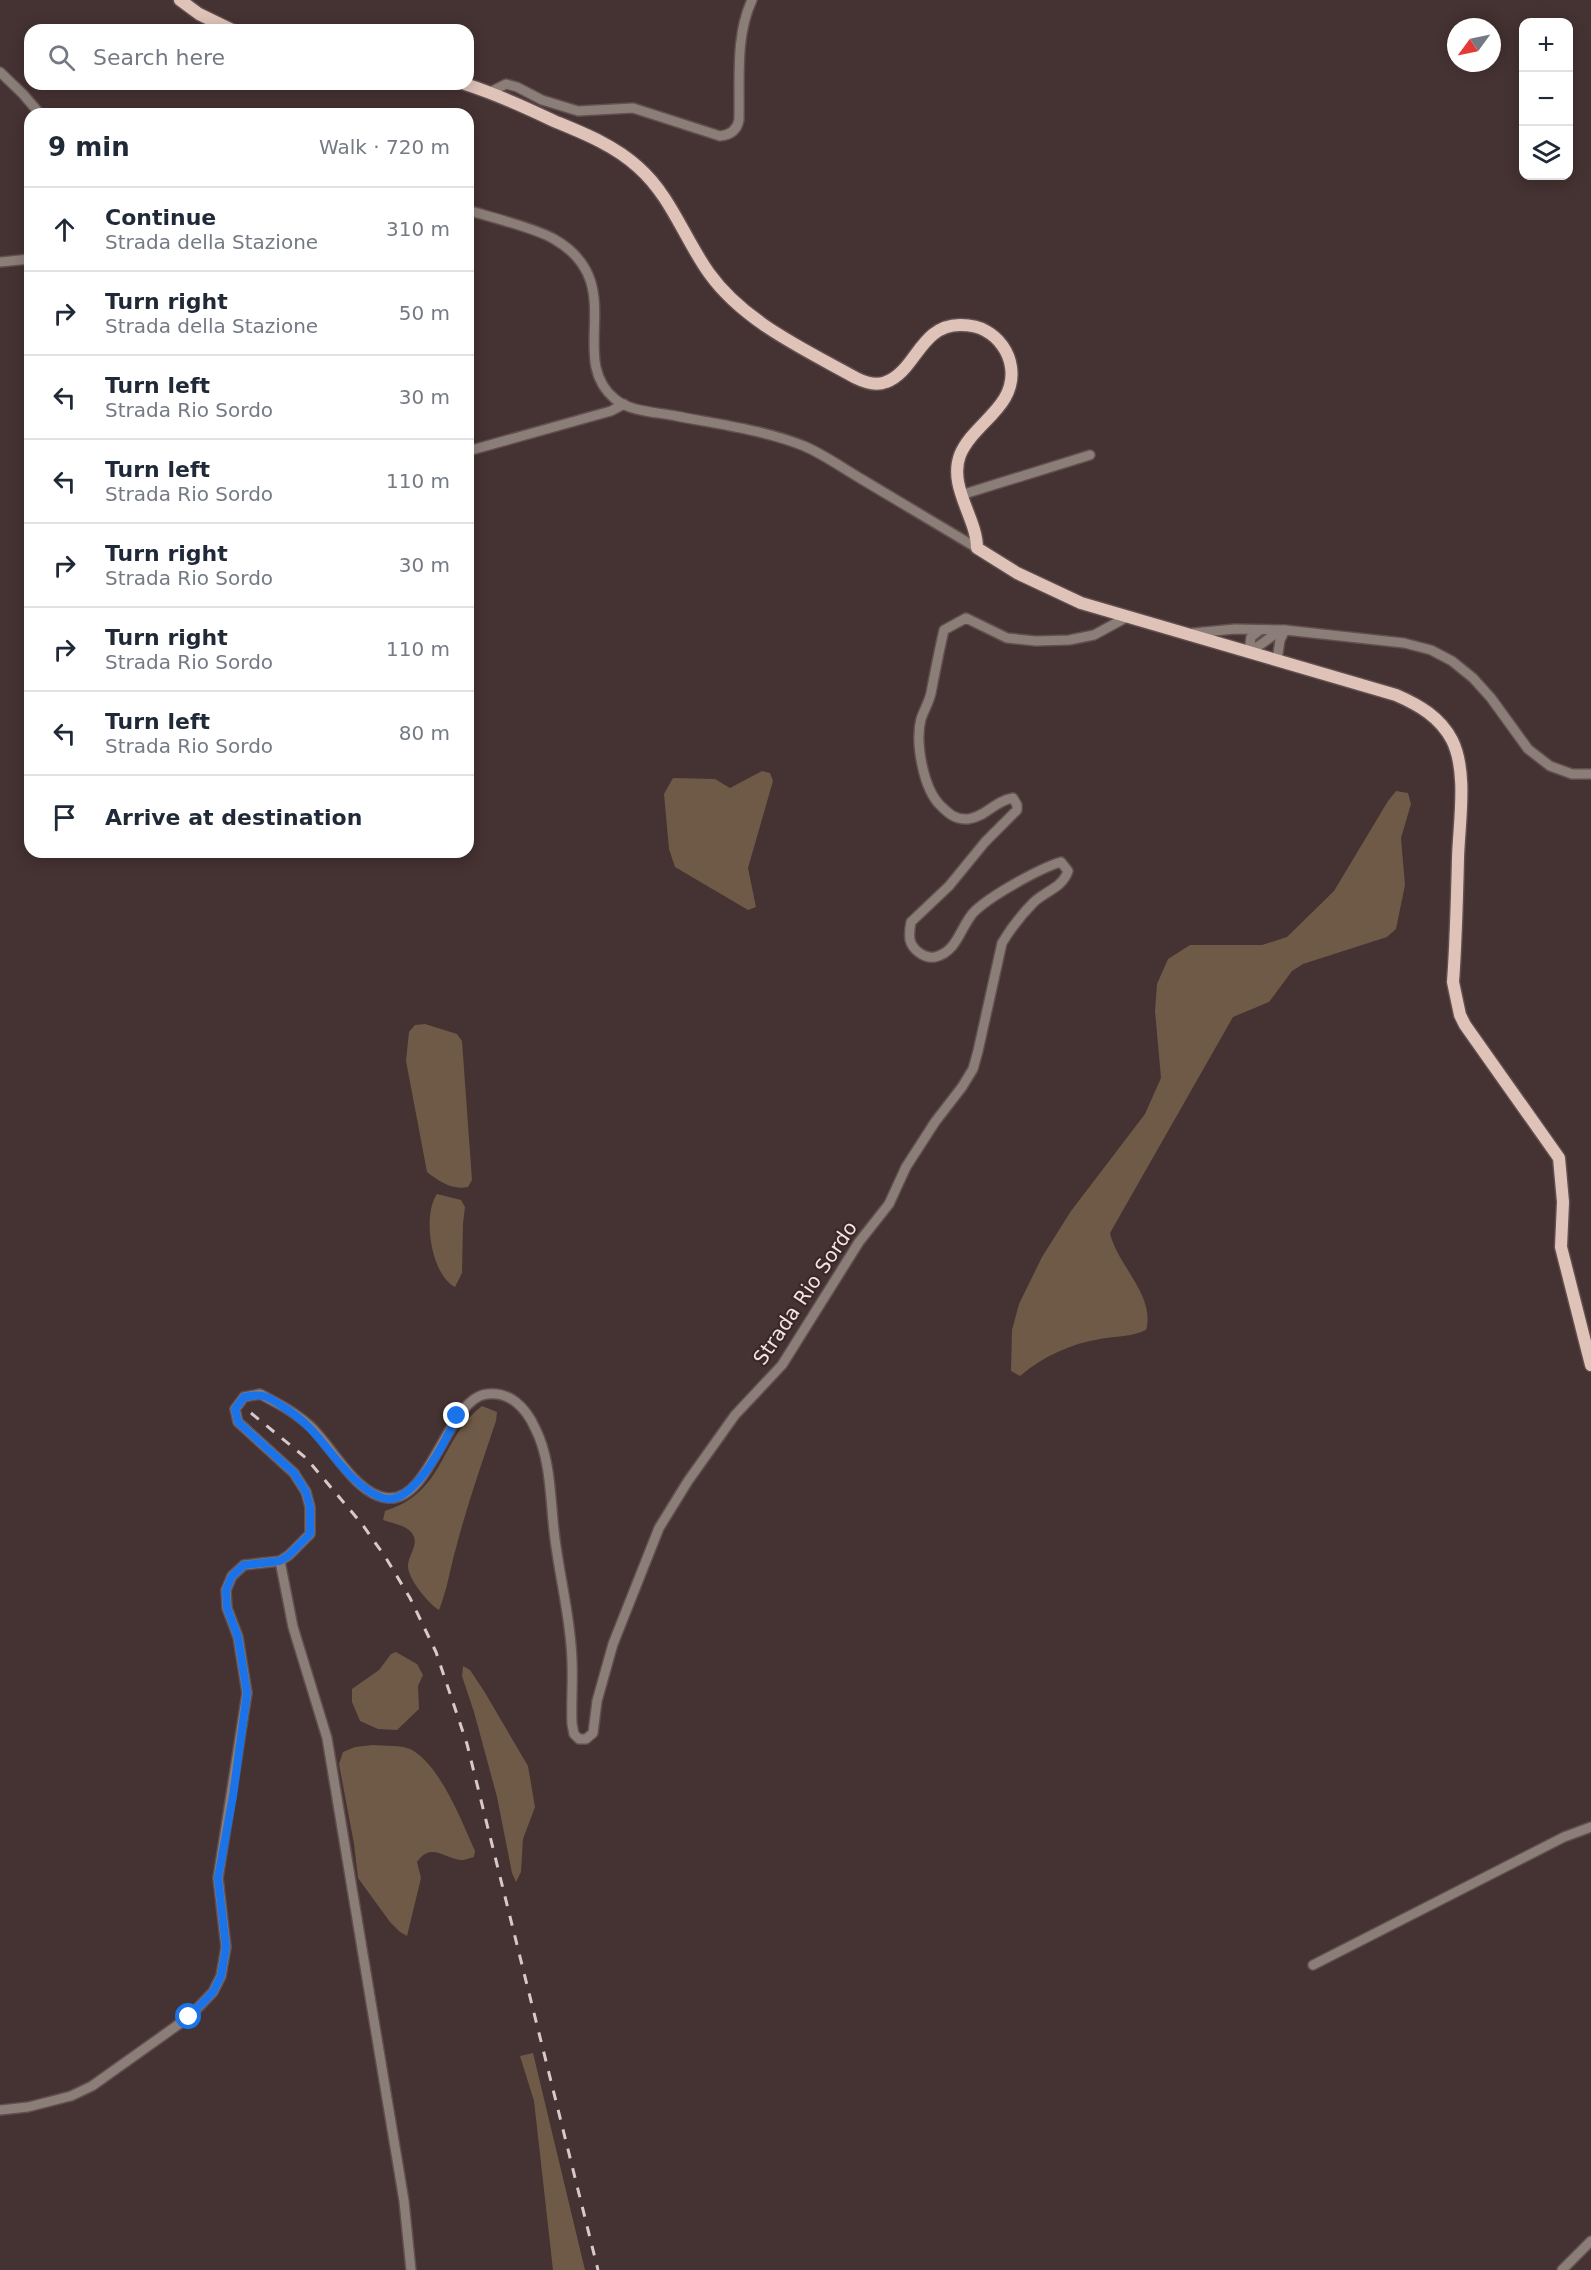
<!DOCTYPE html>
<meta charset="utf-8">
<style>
:root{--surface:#fff;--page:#f6f6f7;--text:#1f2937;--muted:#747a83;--line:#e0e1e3}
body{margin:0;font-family:"DejaVu Sans",sans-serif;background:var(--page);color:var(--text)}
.controls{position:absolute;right:18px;top:18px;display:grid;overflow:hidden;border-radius:12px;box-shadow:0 3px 15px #0003}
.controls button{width:54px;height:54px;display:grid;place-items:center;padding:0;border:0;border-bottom:2px solid var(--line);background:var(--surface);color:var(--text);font:30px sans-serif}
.compass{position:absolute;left:1447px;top:18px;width:54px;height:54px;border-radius:50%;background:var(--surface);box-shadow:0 3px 15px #0003;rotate:237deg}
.stop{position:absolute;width:18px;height:18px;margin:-14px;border:4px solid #1a73e8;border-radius:50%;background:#fff}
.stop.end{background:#1a73e8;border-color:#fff;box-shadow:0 2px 6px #0008}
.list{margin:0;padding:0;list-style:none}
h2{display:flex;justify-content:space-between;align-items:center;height:78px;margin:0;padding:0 24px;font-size:26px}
h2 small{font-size:20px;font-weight:400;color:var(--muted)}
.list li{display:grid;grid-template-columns:39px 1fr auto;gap:18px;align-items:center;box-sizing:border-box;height:84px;padding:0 24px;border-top:2px solid var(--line)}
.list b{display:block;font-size:22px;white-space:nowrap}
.list p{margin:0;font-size:20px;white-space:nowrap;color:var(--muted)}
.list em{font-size:20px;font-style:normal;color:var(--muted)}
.icon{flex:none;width:33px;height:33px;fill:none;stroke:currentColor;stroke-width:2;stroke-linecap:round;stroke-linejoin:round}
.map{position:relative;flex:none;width:1591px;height:2270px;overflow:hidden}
.search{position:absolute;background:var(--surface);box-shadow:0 3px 15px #0003;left:24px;top:24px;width:450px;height:66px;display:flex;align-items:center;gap:15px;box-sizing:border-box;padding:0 21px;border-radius:18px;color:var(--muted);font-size:22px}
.panel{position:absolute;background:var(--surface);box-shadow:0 3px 15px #0003;left:24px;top:108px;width:450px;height:750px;border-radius:18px}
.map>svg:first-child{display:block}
.green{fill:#6e5a47}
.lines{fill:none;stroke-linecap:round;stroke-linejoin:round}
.minor-casing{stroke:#614e4e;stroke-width:12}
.major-casing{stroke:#614e4e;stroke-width:15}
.minor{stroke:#8b7e79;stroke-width:9}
.major{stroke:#dfc3b9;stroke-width:12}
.rail{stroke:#d7c9c8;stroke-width:3;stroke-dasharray:10 10;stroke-linecap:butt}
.route{stroke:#1a73e8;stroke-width:8}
.labels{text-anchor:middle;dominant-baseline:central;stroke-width:4.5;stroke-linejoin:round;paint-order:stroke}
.street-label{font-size:20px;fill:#f1e4e3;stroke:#3a2828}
</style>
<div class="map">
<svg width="1591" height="2270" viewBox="0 0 1591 2270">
<rect width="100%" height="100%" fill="#453232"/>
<g class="green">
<path d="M 762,771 L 770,773 L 773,781 L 748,868 L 756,907 L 748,910 L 675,867 L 669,849 L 664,794 L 673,778 L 715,779 L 730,788 Z"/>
<path d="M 1396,791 L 1408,793 L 1411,804 L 1401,838 L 1405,885 L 1396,929 L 1387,937 L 1303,964 L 1292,971 L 1269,1002 L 1233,1017 L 1110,1233 C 1117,1265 1156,1296 1146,1330 C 1131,1337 1116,1336 1100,1339 C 1070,1344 1044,1356 1020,1376 L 1011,1371 L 1012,1330 L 1019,1304 L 1042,1257 L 1071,1211 L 1145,1114 L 1161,1078 L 1155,1011 L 1157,984 L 1168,959 L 1190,945 L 1262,945 L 1287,937 L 1334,891 L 1388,801 Z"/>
<path d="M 425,1024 L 457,1034 L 462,1041 L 472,1180 L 468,1187 C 452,1190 440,1182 427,1172 L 406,1061 L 409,1032 L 415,1025 Z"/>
<path d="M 437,1194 L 461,1200 L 465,1207 L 463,1224 L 462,1273 L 455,1287 C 431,1275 422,1215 437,1194 Z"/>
<path d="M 482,1406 L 497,1412 L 496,1421 C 482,1463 467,1505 456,1548 C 450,1569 447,1590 439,1610 C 429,1604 407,1578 408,1565 C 409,1553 422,1541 409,1530 C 403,1525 391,1523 383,1520 L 385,1511 C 446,1492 439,1439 482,1406 Z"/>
<path d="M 396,1652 L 417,1664 L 423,1675 L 418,1686 L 419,1709 L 397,1730 L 378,1729 L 360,1721 L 352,1702 L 352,1689 L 379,1670 L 391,1654 Z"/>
<path d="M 463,1666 L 470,1670 L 484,1691 L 528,1766 L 535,1807 L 523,1839 L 521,1872 L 516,1882 L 512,1873 L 497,1797 L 474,1712 L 462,1676 Z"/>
<path d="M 373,1745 C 384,1746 401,1745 410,1749 C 440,1764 462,1822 475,1851 L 474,1857 C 470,1858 467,1859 464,1860 C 446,1861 432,1840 417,1862 L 421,1878 L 407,1936 L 400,1932 L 390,1922 L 358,1878 L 354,1844 L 339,1764 L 343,1752 L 355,1747 Z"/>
<path d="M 533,2053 L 585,2270 L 553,2270 L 534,2101 L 520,2056 Z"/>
</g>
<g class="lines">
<defs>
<g id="minor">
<path d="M 0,72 L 23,94 L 40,114"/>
<path d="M 490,92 L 506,84 L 517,87 L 542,100 L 578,111 L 633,108 L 720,136 C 730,135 737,130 739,120 C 740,80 735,36 752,0"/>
<path d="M 468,210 C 492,218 533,227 554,239 C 631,283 565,358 615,399 C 630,412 657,412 676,416 C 718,424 764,430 804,446 C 825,455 844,469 863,480 C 901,503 939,525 977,548"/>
<path d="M 0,262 L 30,259"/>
<path d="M 468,451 L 611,411 L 624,404"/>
<path d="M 961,495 L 1090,455"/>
<path d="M 1260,630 L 1251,637 L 1249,651 C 1263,646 1271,634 1283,630"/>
<path d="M 1193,633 L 1235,629 L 1285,630 L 1404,643 L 1431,650 L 1452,661 L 1473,678 L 1491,698 L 1528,749 L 1550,766 L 1572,774 L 1591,774"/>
<path d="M 1277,660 L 1280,640 L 1285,630"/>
<path d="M 280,1561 L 293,1627 L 327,1738 L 404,2201 L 411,2270"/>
<path d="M 1313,1965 L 1564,1837 L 1591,1827"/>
<path d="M 0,2110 L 28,2107 L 71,2096 L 92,2086 L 189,2017 L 213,1992 L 221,1976 L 226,1947 L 218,1878 L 247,1693 L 238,1637 L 227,1608 L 226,1590 L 232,1576 L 244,1565 L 280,1561 L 289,1555 L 310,1534 L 310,1507 L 306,1492 L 294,1473 L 238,1422 L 235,1409 L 244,1397 L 260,1394 C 277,1403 295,1412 310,1426 C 331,1445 356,1496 388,1498 C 431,1502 448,1398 487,1394 C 510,1391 526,1408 535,1428 C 552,1461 550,1503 555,1539 C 560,1579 571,1620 572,1661 C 573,1682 571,1703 572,1724 L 574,1734 L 579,1739 L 586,1739 L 593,1733 L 597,1701 L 613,1644 L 659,1528 L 688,1481 L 735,1415 L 782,1365 L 859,1242 L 889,1204 L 906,1167 L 935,1122 L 962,1087 L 973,1069 L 978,1051 L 1002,943 C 1011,928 1022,914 1034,902 C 1046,891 1063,887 1068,871 L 1061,862 C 1040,868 988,897 973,913 C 960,928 957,952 935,957 C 924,959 912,949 910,940 C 909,934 910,927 911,922 L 949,886 L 985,842 L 1017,810 L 1017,805 L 1013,798 C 994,801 986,817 968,819 C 956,820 949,814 941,806 C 923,789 915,742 921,719 C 924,710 929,702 931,693 C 935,672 939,651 944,630 L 966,618 L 1007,638 L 1036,641 L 1069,640 L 1094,635 L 1127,617"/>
<path d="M 1562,2270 L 1591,2241"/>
</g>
<g id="major">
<path d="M 180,0 L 199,14 L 232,30"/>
<path d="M 465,84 C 496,94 525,107 554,121 C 583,133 614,145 638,167 C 671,196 684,238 709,273 C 744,322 804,349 856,378 C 866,383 876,386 886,382 C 916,371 920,325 960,325 C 969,325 978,326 986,331 C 999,338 1009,352 1011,367 C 1017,407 973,423 960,455 C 948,487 977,518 977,548 L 1017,573 L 1081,603 L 1396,695 C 1419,705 1440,717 1452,740 C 1468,772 1459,823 1458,858 C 1457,900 1456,941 1453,982 L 1460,1015 L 1465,1025 L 1559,1158 L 1563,1202 L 1561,1247 L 1591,1365"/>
</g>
</defs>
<use href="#minor" class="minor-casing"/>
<use href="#major" class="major-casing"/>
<use href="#minor" class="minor"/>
<use href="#major" class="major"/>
<path class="rail" d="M 251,1413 L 306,1458 L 362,1524 L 386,1558 L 410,1598 L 436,1652 L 467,1744 L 598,2270"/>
</g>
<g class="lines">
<path class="route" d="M 189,2017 L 213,1992 L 221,1976 L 226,1947 L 218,1878 L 233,1796 L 247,1693 L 238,1637 L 227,1608 L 226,1590 L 232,1576 L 244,1565 L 280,1561 L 289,1555 L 310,1534 L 310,1507 L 306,1492 L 294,1473 L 238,1422 L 235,1409 L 244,1397 C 262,1393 267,1396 282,1406 C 316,1427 324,1448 350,1475 C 359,1484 375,1498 389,1499 C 417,1499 447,1438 457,1416"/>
</g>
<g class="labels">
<g class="street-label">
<text transform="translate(805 1293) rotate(-56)">Strada Rio Sordo</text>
</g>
</g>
</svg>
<div class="controls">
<button>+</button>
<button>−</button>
<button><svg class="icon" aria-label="layers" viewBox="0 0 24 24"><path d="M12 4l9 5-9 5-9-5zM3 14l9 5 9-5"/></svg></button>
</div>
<svg class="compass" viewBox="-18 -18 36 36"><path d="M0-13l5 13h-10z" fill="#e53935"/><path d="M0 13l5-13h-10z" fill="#747a83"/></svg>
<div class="stop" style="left:189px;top:2017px"></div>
<div class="stop end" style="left:457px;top:1416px"></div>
<div class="search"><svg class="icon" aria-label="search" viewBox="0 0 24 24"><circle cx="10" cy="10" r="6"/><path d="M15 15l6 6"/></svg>Search here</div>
<section class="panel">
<h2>9 min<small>Walk · 720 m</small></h2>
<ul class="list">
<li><svg class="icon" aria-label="ahead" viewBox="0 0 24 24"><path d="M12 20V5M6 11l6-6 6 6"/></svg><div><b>Continue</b><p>Strada della Stazione</p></div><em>310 m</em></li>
<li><svg class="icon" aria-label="right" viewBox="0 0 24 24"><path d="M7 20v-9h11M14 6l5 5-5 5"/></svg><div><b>Turn right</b><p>Strada della Stazione</p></div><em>50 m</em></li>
<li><svg class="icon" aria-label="left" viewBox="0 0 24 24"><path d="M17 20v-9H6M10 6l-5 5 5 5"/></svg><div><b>Turn left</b><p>Strada Rio Sordo</p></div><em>30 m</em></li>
<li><svg class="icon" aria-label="left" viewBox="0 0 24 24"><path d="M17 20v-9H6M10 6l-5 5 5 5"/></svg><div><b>Turn left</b><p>Strada Rio Sordo</p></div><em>110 m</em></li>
<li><svg class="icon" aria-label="right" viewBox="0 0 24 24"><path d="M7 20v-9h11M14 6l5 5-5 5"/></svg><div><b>Turn right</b><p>Strada Rio Sordo</p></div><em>30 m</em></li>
<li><svg class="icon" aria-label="right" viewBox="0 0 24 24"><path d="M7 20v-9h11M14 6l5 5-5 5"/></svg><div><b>Turn right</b><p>Strada Rio Sordo</p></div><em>110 m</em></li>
<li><svg class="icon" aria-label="left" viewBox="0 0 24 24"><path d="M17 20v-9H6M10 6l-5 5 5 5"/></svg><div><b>Turn left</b><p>Strada Rio Sordo</p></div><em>80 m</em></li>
<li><svg class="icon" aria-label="arrive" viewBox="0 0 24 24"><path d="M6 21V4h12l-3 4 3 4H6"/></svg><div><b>Arrive at destination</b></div></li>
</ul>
</section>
</div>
